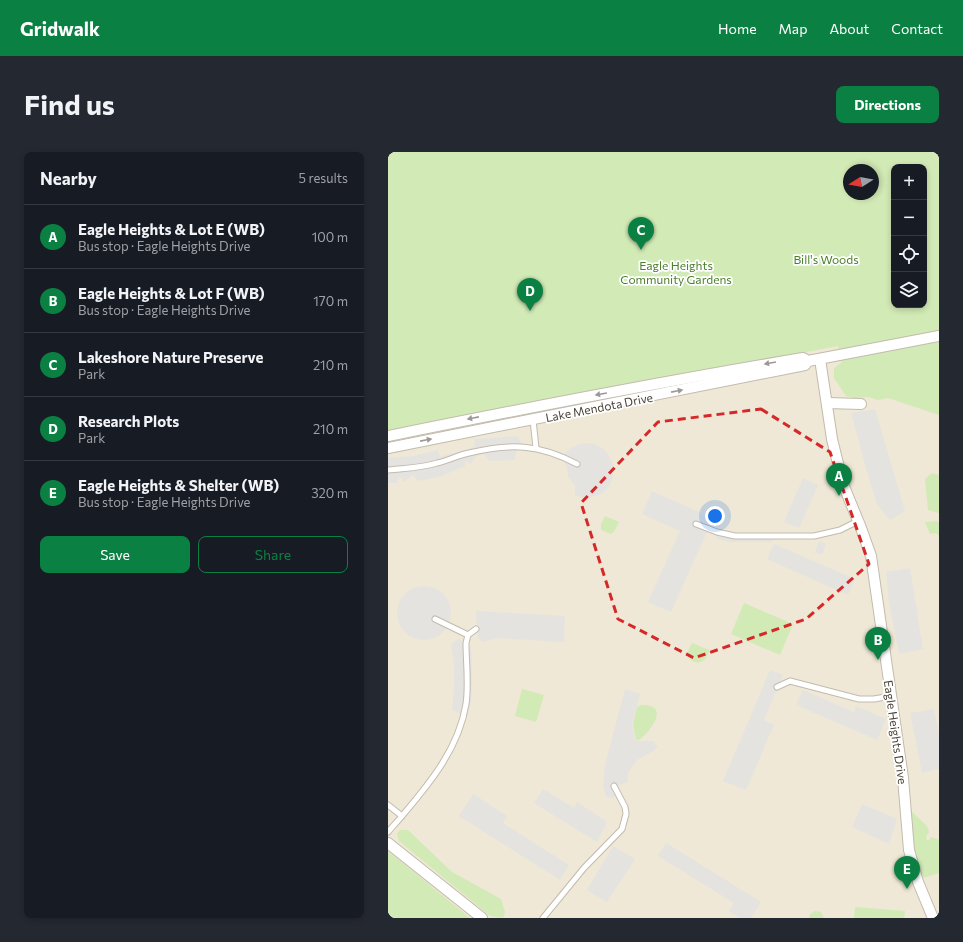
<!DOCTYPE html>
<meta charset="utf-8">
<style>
:root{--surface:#171b24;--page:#242831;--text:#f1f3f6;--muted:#9ea1a6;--line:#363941;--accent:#0b8043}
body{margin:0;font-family:Commissioner,sans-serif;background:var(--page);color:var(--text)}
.controls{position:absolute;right:12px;top:12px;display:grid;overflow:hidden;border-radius:8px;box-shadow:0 2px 6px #0003}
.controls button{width:36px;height:36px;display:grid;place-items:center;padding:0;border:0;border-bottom:1px solid var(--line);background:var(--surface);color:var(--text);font:20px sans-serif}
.compass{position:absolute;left:455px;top:12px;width:36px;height:36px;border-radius:50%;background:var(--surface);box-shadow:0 2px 6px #0003;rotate:259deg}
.you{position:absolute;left:327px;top:364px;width:14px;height:14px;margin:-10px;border:3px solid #fff;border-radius:50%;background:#1a73e8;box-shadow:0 0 0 6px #1a73e833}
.badge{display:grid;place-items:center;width:26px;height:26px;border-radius:50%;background:var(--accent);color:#fff;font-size:13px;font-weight:700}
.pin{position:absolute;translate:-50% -33px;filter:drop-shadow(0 1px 2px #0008)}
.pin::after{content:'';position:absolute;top:21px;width:14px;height:12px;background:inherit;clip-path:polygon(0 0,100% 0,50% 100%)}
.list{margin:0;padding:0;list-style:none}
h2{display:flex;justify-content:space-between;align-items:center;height:52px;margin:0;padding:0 16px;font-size:17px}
h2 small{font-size:13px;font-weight:400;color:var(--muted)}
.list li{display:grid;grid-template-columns:26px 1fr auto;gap:12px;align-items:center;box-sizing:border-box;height:64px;padding:0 16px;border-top:1px solid var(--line)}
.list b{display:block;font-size:15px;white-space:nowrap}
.list p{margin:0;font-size:13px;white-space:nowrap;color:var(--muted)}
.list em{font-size:13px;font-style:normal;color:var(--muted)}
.actions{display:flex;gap:8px;padding:12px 16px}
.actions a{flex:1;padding:9px 0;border:1px solid var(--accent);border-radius:8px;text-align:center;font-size:14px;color:var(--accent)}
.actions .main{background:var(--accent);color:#fff}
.icon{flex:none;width:22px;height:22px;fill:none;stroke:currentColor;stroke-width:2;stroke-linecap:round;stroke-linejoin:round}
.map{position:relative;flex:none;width:551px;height:766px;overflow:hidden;border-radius:8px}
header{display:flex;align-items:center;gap:24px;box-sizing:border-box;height:56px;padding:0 20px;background:var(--accent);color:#fff}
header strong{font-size:19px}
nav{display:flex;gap:22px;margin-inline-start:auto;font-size:14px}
.intro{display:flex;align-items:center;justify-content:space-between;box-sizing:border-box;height:96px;padding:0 24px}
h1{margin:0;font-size:28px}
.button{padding:10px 18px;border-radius:8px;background:var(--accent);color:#fff;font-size:14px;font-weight:700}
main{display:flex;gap:24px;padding:0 24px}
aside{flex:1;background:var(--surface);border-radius:8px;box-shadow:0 2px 6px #0003}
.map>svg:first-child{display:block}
.education{fill:#efe8d6;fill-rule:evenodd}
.green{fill:#d2eab5;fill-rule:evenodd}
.parking{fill:#e5e3e0}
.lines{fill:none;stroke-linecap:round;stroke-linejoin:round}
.service-casing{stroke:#c2bbae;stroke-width:7}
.minor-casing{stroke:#c2bbae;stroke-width:12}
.service{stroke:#fff;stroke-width:5}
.minor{stroke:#fff;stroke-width:10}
.oneway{fill:#9c9892}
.marked{fill:none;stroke:#d62828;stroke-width:3;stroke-dasharray:8 5;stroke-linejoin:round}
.labels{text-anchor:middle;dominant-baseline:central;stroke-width:3.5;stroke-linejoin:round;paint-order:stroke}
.park-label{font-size:12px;fill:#4a7f2a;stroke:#fff}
.street-label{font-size:12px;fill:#4b4439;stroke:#fff}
</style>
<header>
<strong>Gridwalk</strong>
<nav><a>Home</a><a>Map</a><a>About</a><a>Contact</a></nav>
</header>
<div class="intro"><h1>Find us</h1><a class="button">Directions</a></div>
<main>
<aside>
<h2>Nearby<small>5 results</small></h2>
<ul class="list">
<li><span class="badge">A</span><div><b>Eagle Heights &amp; Lot E (WB)</b><p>Bus stop · Eagle Heights Drive</p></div><em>100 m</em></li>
<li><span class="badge">B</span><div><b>Eagle Heights &amp; Lot F (WB)</b><p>Bus stop · Eagle Heights Drive</p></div><em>170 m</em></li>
<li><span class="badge">C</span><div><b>Lakeshore Nature Preserve</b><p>Park</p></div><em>210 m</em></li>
<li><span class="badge">D</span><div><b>Research Plots</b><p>Park</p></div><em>210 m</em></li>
<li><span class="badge">E</span><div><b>Eagle Heights &amp; Shelter (WB)</b><p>Bus stop · Eagle Heights Drive</p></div><em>320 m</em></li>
</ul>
<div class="actions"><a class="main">Save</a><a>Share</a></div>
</aside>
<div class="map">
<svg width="551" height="766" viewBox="0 0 551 766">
<rect width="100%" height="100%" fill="#f6f3ec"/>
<path class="education" d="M 0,0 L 551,0 L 551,766 L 0,766 ZM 506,15 L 536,15 L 536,153 L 506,153 ZM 461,18 L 485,18 L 485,42 L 461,42 Z"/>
<g class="green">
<path d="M 0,0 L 551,0 L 551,263 L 500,246 L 490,248 L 481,245 L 467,246 L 458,244 L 446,226 L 446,216 L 454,210 L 450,194 L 0,279 ZM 506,15 L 536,15 L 536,153 L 506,153 ZM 461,18 L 485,18 L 485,42 L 461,42 Z"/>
<path d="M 544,321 L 551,323 L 551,361 L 540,358 L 537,327 Z"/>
<path d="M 217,364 L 231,370 L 227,378 L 223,382 L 213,378 L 213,372 Z"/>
<path d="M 549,369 L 551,371 L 551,384 L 548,381 L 542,382 L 537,370 Z"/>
<path d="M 356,451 L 405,472 L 392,503 L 343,482 Z"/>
<path d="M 304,491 L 321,498 C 319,513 303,515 299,501 Z"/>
<path d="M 134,537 L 156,543 L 148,570 L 127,564 Z"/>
<path d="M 253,553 C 283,552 263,579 251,588 L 248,587 L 245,573 L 249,555 Z"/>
<path d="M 523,659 L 539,674 L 541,680 L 538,685 L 539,688 L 541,688 L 543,685 L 551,688 L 551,721 L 535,726 C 524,706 523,682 520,660 Z"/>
<path d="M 12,678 L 20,678 L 64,720 L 113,747 L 117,760 L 115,766 L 102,764 L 11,689 L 9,682 Z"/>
<path d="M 0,699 L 82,766 L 0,766 Z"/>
<path d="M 467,755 L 517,759 L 516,766 L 466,766 Z"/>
<path d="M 427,759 L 433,760 L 436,766 L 421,766 L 422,762 Z"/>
</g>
<g class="parking">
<path d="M 487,257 L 517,359 L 502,368 L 489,352 L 477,313 L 463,261 Z"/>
<path d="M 130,284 L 133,290 L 128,301 L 127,308 L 101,309 L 96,302 L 88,304 L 83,312 L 77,308 L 77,314 L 51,325 L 30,329 L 25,323 L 16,330 L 11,324 L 9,331 L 0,331 L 0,306 L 26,304 L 50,298 L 52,305 L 86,295 L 87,287 Z"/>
<path d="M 197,291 L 206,292 L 214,296 L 220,302 L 224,310 L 226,319 L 224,328 L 220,336 L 213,342 L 204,345 L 195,346 L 187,343 L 187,334 L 180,324 L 179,316 L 175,304 L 181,297 L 189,293 Z"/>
<path d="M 415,326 L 430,333 L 411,376 L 396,370 Z"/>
<path d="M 264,339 L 329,368 L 326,374 L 318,382 L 283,460 L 260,450 L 292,379 L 254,362 Z"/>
<path d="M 329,383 L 344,387 L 384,387 L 384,390 L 341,390 L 328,386 Z"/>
<path d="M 431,389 L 438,392 L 434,403 L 427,400 Z"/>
<path d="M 386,392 L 467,427 L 460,443 L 379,407 Z"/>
<path d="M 522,416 L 535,497 L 511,502 L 501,451 L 498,420 Z"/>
<circle cx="36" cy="461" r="27"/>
<path d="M 88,459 L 177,464 L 176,490 L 108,486 L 95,490 L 90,486 Z"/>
<path d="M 71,487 L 83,494 L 84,520 L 83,549 L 80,564 L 64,558 L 66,535 L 66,514 L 63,492 Z"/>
<path d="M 382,518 L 395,523 L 376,568 L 386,573 L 358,638 L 335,629 Z"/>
<path d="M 237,537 L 252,542 L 244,573 L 247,587 L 250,589 L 265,589 L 270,595 L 265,599 L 249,608 L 241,619 L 239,625 L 240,630 L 231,633 L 226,646 L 218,645 L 215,634 L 217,613 Z"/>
<path d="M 415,538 L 466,560 L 468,554 L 498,567 L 489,588 L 408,553 Z"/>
<path d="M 546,557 L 551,583 L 551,617 L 534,621 L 522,561 Z"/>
<path d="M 155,637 L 186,656 L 189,650 L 219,670 L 209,690 L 146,651 Z"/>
<path d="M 85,642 L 119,664 L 115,671 L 181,713 L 172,728 L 71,664 Z"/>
<path d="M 474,652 L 509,667 L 501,692 L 464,675 Z"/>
<path d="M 278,691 L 373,750 L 363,766 L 352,766 L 341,759 L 346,751 L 270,704 Z"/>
<path d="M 225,694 L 247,707 L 219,750 L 199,738 Z"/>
</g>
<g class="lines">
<defs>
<g id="service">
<path d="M 145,268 L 148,296"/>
<path d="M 0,318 C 17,316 33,316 49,311 C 60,309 70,303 81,301 C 123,291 151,292 189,312"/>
<path d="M 308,372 L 329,380 L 347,384 L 426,384 L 452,378 L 470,369"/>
<path d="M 47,467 L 80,483"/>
<path d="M 389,535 L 402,529 L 471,547 L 486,547 L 503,544"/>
<path d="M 0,653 L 14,664"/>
<path d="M 0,680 C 4,675 9,670 14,664 C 42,631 71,596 78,552 C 81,532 78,511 78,491 L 80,483 L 88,477"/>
<path d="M 155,766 L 196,716 L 234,677 L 238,662 L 237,655 L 226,634"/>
</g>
<g id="minor">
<path d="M 432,207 L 444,287 L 455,332 L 473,376 L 483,404 L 515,626 L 521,698 L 530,730 L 545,766"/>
<path d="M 439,251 L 473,252"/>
<path d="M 0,284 C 138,256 277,229 415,206 L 420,209"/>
<path d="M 0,296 L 417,213 L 420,209 L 551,184"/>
<path d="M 0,691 L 94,766"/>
</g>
</defs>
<use href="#service" class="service-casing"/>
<use href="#minor" class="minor-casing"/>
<use href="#service" class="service"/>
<use href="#minor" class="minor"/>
</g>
<defs><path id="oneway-solid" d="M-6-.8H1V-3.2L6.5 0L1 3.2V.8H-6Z"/></defs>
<g class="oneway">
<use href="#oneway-solid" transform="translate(382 211) rotate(170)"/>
<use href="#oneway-solid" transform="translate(289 239) rotate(-11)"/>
<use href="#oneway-solid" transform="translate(213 242) rotate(170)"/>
<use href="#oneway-solid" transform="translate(85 266) rotate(169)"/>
<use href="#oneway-solid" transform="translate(38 288) rotate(-11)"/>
</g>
<path class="marked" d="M 373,257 L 442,300 L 481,412 L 418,467 L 306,506 L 230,467 L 193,351 L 270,270 Z"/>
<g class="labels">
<g class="park-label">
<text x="438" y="107">Bill's Woods</text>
<text x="288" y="113">Eagle Heights<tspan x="288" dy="14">Community Gardens</tspan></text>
</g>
<g class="street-label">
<text transform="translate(211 255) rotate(-11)">Lake Mendota Drive</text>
<text transform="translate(508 580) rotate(82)">Eagle Heights Drive</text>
</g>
</g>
</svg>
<div class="controls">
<button>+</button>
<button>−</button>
<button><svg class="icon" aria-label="locate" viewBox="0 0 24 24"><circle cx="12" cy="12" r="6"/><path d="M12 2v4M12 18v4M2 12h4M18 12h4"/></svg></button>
<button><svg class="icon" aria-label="layers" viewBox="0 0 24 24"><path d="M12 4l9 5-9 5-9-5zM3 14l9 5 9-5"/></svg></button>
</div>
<svg class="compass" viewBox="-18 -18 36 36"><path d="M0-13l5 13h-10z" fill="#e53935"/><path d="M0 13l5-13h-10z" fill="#9ea1a6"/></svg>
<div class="you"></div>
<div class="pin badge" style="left:451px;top:344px">A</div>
<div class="pin badge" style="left:490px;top:508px">B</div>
<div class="pin badge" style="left:253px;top:98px">C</div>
<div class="pin badge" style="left:142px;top:159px">D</div>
<div class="pin badge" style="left:519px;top:737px">E</div>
</div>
</main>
